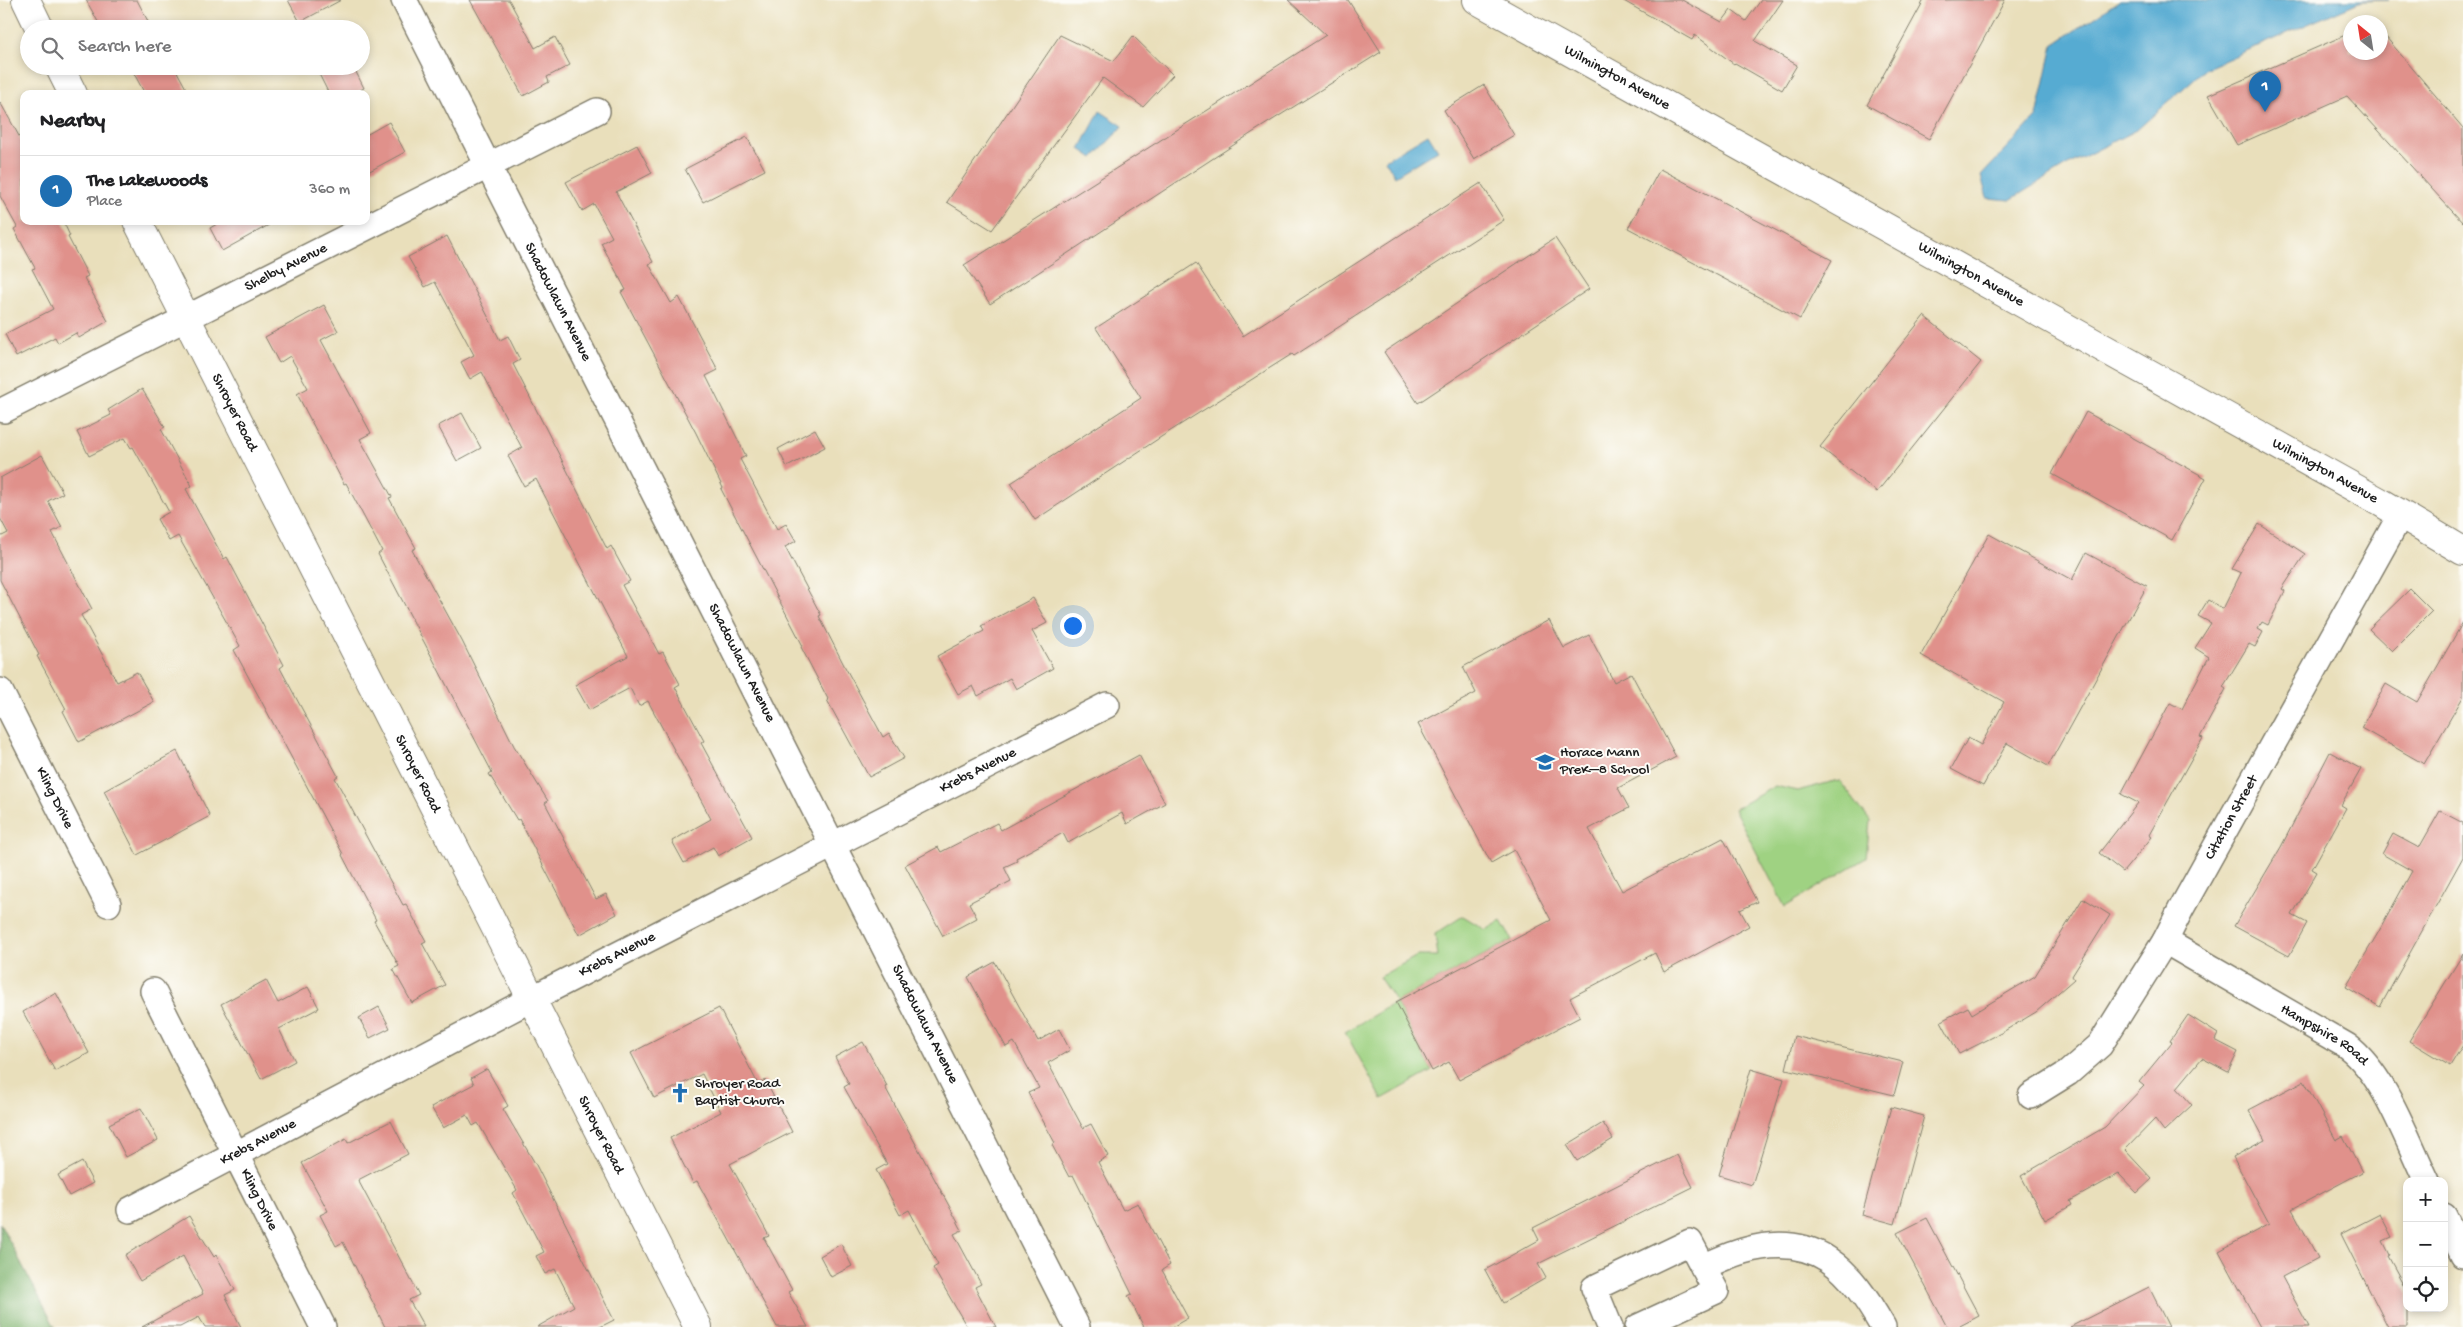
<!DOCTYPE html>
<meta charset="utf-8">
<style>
:root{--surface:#fff;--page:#f2f2f2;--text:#202124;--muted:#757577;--line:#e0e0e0;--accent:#1f6fb2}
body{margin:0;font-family:"Gochi Hand",sans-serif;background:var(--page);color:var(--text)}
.controls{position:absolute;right:15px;bottom:15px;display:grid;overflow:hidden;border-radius:10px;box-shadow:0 2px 8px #0003}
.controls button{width:45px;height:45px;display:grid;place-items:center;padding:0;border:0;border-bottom:1px solid var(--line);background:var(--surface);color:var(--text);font:25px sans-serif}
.compass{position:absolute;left:2343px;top:15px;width:45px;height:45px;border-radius:50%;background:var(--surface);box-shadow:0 2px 8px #0003;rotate:330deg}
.you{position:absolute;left:1072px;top:625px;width:18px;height:18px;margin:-12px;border:4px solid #fff;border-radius:50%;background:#1a73e8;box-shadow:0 0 0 8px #1a73e833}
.badge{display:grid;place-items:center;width:32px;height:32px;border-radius:50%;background:var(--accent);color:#fff;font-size:16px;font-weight:700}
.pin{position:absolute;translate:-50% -41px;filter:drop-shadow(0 1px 2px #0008)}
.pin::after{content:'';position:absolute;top:26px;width:18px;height:15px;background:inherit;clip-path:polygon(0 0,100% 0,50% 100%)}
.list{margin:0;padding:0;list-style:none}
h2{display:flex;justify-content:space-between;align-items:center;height:65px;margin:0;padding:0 20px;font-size:21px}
h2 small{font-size:16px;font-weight:400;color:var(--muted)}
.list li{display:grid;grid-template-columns:32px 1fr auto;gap:15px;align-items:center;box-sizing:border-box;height:70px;padding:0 20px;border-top:1px solid var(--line)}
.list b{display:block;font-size:19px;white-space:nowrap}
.list p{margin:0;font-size:16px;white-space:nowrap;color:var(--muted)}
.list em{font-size:16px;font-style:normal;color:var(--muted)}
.icon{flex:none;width:28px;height:28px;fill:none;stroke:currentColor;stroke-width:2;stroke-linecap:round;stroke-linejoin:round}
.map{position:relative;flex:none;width:2463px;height:1327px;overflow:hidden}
.search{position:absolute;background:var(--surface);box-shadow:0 2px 8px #0003;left:20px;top:20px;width:350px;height:55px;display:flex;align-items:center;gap:12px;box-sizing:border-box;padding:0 18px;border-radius:28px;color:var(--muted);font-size:19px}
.panel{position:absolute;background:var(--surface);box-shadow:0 2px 8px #0003;left:20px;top:90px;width:350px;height:135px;border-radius:10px}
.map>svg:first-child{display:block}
.green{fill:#9fd282;stroke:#5e774f}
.forest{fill:#7fb470;stroke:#4e6846}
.water{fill:#56abd2;stroke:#396477}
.building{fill:#e0918b}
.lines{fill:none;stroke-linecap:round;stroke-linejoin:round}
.minor-casing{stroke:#827e6c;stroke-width:28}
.major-casing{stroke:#827e6c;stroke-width:30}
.minor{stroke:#fff;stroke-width:25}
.major{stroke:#fff;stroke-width:28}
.labels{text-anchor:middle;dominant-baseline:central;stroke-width:4;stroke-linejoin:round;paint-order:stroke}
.street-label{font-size:15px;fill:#1c1c1c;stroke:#fdfcf7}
.poi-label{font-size:15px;fill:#1c1c1c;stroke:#fdfcf7;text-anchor:start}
</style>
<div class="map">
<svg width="2463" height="1327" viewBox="0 0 2463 1327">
<rect width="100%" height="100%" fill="#fdfcf7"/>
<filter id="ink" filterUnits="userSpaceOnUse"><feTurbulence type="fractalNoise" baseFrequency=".02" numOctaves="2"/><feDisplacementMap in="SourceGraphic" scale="10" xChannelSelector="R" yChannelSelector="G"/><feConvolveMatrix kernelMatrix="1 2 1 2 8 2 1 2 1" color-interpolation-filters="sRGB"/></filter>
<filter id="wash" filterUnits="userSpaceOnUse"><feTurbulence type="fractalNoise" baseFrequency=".0096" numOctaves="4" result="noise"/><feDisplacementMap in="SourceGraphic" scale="20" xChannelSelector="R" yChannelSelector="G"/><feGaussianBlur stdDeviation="1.12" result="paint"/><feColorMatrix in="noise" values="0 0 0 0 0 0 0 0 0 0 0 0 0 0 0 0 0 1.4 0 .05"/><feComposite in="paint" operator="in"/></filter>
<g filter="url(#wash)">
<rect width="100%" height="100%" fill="#e9dfbb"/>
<g class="green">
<path d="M 1839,780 L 1870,821 L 1866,858 L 1785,907 L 1734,809 L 1775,786 L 1797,791 Z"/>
<path d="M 1463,916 L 1486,930 L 1501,921 L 1512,940 L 1396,1002 L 1432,1071 L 1382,1099 L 1345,1032 L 1396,1002 L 1379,977 L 1417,956 L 1438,956 L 1435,934 Z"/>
</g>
<path class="forest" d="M 0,1223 L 55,1327 L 0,1327 Z"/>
<g class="water">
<path d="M 2120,0 L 2389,0 L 2361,1 L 2205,69 L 2138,129 L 2066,166 L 2010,200 L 1987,198 L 1981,176 L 2037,116 L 2053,45 Z"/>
<path d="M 1100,111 L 1123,126 L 1093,158 L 1080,149 Z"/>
<path d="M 1428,134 L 1438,150 L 1395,176 L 1385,160 Z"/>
</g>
<g id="blocks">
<g class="building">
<path d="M 86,0 L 137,0 L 152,29 L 102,29 Z"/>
<path d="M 288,0 L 341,0 L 300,22 Z"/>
<path d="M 470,0 L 509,0 L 535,48 L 555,37 L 570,65 L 547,77 L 549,82 L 523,96 Z"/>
<path d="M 1288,0 L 1348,0 L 1381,52 L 1255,131 L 990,304 L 964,265 L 1326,35 Z"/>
<path d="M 1622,0 L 1682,0 L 1722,22 L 1731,10 L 1746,21 L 1761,0 L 1783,0 L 1755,41 L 1797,65 L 1782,90 L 1735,63 L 1734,64 L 1695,35 L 1692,40 Z"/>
<path d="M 1924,0 L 2005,0 L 1929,139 L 1867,105 Z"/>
<path d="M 2380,30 L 2463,128 L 2463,223 L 2347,96 L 2237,145 L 2208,95 L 2350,33 L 2350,52 L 2380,52 Z"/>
<path d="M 1060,35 L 1114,61 L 1133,36 L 1173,75 L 1143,107 L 1103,78 L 992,230 L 947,202 Z"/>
<path d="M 130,66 L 174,66 L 189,94 L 145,94 Z"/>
<path d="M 315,66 L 353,66 L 364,88 L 353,94 L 329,94 Z"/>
<path d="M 1484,85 L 1514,135 L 1474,159 L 1444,110 Z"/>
<path d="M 0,102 L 24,145 L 24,221 L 63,221 L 70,236 L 68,237 L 88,276 L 84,278 L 108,321 L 79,338 L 76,333 L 58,343 L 55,337 L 16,357 L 5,334 L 53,309 L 32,269 L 35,268 L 14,229 L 17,227 L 0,196 Z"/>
<path d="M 389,122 L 405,152 L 366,173 L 366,135 Z"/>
<path d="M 747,137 L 765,170 L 703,202 L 685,169 Z"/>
<path d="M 637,145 L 652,173 L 616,192 L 653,262 L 649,264 L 671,303 L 679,297 L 718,370 L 706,376 L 746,456 L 740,459 L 777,529 L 786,524 L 796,541 L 785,547 L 821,615 L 819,616 L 845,667 L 883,737 L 889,733 L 904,758 L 869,777 L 827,700 L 828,699 L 801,647 L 803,646 L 721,489 L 723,488 L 696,433 L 621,292 L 626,290 L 601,243 L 612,237 L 594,204 L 582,211 L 566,182 Z"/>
<path d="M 1660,169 L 1832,260 L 1800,319 L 1628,228 Z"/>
<path d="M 1481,183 L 1504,220 L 1294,356 L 1292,354 L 1164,435 L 1035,520 L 1011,483 L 1141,398 L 1096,328 L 1196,263 L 1243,336 Z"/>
<path d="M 222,221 L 276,221 L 222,251 L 210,228 Z"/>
<path d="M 447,236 L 500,340 L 508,336 L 520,360 L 513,364 L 607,549 L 611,546 L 630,581 L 622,585 L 659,654 L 663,652 L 680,684 L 675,687 L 704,741 L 701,743 L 752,837 L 718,856 L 713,847 L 684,863 L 672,841 L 711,819 L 648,701 L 639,706 L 630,688 L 589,710 L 575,685 L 628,656 L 536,479 L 524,486 L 508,456 L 522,448 L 482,372 L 470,379 L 461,362 L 474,355 L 435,282 L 425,287 L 408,257 Z"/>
<path d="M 1555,238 L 1589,289 L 1418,403 L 1384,352 Z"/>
<path d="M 324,305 L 338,331 L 321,340 L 371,433 L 360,439 L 392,497 L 389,498 L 416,548 L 412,550 L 462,641 L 514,746 L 548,801 L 545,803 L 596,899 L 606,894 L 617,914 L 579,935 L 519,819 L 517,820 L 489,774 L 492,772 L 378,554 L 382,551 L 346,483 L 344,484 L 297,394 L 308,388 L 290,356 L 279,363 L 265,337 Z"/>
<path d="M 1924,316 L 1981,362 L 1877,492 L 1820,447 Z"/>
<path d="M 142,389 L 165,427 L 161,429 L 192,486 L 186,489 L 224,559 L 227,557 L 284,665 L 280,668 L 338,776 L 335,778 L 403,905 L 406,904 L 426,941 L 422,943 L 445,985 L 412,1003 L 393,969 L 399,966 L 374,921 L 376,920 L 342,855 L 343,854 L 234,650 L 240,646 L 178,536 L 169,541 L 157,519 L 169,512 L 133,447 L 131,448 L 125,438 L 89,456 L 77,432 L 111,415 L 108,410 Z"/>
<path d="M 2086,412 L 2206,478 L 2172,540 L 2052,474 Z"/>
<path d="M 462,413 L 481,448 L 457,461 L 438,426 Z"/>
<path d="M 815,429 L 825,447 L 787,467 L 778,449 Z"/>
<path d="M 42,455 L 63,493 L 48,501 L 62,527 L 52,532 L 92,609 L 81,615 L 117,682 L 137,672 L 154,702 L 79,742 L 63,711 L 66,709 L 37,656 L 39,655 L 0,580 L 0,537 L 8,533 L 0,518 L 0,478 Z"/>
<path d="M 2259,524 L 2305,554 L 2282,589 L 2285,591 L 2268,625 L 2262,622 L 2258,629 L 2263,632 L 2255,647 L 2249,644 L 2223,687 L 2226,689 L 2200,737 L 2203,738 L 2149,835 L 2152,837 L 2123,872 L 2099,853 L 2138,803 L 2121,794 L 2170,703 L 2182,709 L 2209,657 L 2195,648 L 2211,623 L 2198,616 L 2208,600 L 2223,609 L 2241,573 L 2232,569 Z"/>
<path d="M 1989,534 L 2072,580 L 2086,553 L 2147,586 L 2048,766 L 2007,743 L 1983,786 L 1951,769 L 1968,738 L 1981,745 L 2004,702 L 1921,655 Z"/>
<path d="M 2410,589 L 2432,611 L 2392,651 L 2369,629 Z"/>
<path d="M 1033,598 L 1047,623 L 1032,631 L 1053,668 L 1016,689 L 1010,678 L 978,696 L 973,686 L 958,694 L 937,656 L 984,631 L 981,626 Z"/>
<path d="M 1549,620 L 1564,648 L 1589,635 L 1614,682 L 1631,673 L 1676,757 L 1618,788 L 1629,808 L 1589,829 L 1622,891 L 1723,838 L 1757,902 L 1740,910 L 1749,926 L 1664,972 L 1655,953 L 1570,998 L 1580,1017 L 1459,1080 L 1449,1062 L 1432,1071 L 1396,1002 L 1551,920 L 1514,850 L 1491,863 L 1418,724 L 1476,693 L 1463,667 Z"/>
<path d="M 2463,622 L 2463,697 L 2424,764 L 2361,728 L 2386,684 L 2417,702 Z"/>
<path d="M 177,751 L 210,816 L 137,855 L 104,791 Z"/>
<path d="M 2330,752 L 2361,769 L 2341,805 L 2346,808 L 2312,869 L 2317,872 L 2292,915 L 2307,923 L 2289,956 L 2234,926 L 2281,847 Z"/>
<path d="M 1139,755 L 1165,803 L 1127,824 L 1122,813 L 1068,843 L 1063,833 L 1016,858 L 1017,861 L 1004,867 L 1011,881 L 969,903 L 977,918 L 943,936 L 905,865 L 938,847 L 941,852 L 997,823 L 1001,830 Z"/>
<path d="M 2440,811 L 2463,823 L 2463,857 L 2380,1007 L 2346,987 L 2378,933 L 2412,871 L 2382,854 L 2393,834 L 2419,848 Z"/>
<path d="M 2083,898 L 2110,915 L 2072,976 L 2074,979 L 2036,1012 L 2001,1033 L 1959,1054 L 1941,1021 L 1968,1007 L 1972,1014 L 2035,976 Z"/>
<path d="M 2463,954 L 2463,1045 L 2450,1066 L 2409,1041 Z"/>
<path d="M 995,962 L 1038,1041 L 1059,1029 L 1070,1050 L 1048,1063 L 1083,1128 L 1091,1124 L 1108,1156 L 1098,1162 L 1123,1210 L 1138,1203 L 1170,1265 L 1162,1270 L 1188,1318 L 1172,1327 L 1144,1327 L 1128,1296 L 1132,1294 L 1073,1175 L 1069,1177 L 1052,1145 L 1055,1143 L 1028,1093 L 1039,1088 L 1014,1042 L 1006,1047 L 968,977 Z"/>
<path d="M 266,980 L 278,1003 L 308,987 L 319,1008 L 279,1029 L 295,1061 L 261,1079 L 221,1004 Z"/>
<path d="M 56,993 L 89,1053 L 55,1071 L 23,1012 Z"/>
<path d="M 379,1007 L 390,1028 L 370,1038 L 359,1018 Z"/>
<path d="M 719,1008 L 758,1084 L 765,1080 L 792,1132 L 730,1164 L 769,1236 L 764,1238 L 792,1290 L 788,1292 L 808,1327 L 777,1327 L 697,1181 L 693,1183 L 670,1138 L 721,1112 L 702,1074 L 654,1098 L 631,1053 Z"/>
<path d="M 2188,1015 L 2218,1034 L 2215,1040 L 2238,1052 L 2228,1072 L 2202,1058 L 2177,1088 L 2192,1105 L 2164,1131 L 2155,1119 L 2125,1150 L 2152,1179 L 2137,1193 L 2119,1174 L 2070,1201 L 2072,1205 L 2045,1220 L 2021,1176 L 2105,1127 L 2144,1086 L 2139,1082 L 2172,1042 L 2170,1041 Z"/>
<path d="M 1794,1036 L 1903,1062 L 1894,1095 L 1786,1069 Z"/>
<path d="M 863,1042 L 887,1086 L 885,1087 L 962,1230 L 954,1234 L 981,1284 L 975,1287 L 996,1327 L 967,1327 L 933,1268 L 938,1265 L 909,1210 L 900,1215 L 876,1170 L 887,1164 L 844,1087 L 849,1084 L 835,1057 Z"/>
<path d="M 487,1069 L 508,1106 L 503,1109 L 536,1165 L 614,1320 L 600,1327 L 537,1327 L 574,1306 L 555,1269 L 545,1274 L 536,1256 L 544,1252 L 513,1193 L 517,1190 L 478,1123 L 473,1126 L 467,1115 L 443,1128 L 431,1107 L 474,1084 L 471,1078 Z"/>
<path d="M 1751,1069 L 1784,1079 L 1752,1185 L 1719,1175 Z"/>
<path d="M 2304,1081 L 2336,1140 L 2343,1136 L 2362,1172 L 2292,1209 L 2318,1258 L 2282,1277 L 2309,1327 L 2260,1327 L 2219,1251 L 2269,1224 L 2233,1157 L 2265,1140 L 2249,1110 Z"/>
<path d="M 1891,1107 L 1924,1116 L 1895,1224 L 1862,1215 Z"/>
<path d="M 141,1108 L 158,1140 L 126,1157 L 109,1124 Z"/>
<path d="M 391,1121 L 408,1154 L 358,1180 L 419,1295 L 409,1300 L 424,1327 L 385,1327 L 343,1242 L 336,1246 L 320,1215 L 328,1211 L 302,1163 L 346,1139 L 348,1143 Z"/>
<path d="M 1603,1123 L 1613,1139 L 1577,1161 L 1567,1145 Z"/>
<path d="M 1677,1155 L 1693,1187 L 1538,1264 L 1546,1278 L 1503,1303 L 1485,1270 L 1539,1240 L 1533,1228 Z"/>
<path d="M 82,1162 L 93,1183 L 69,1196 L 58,1175 Z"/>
<path d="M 2380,1214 L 2392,1237 L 2383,1241 L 2390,1255 L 2388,1256 L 2407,1291 L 2407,1327 L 2388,1327 L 2341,1234 Z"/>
<path d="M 189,1216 L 214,1257 L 216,1255 L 235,1290 L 225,1295 L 241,1327 L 205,1327 L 199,1317 L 180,1327 L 142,1327 L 203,1294 L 183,1256 L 140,1281 L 125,1255 Z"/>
<path d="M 1927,1218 L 1979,1316 L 1958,1327 L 1947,1327 L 1897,1233 Z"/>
<path d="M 841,1244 L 852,1266 L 831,1277 L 820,1256 Z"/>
<path d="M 2149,1287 L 2169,1327 L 2070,1327 Z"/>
</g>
</g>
</g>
<g filter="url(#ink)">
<use href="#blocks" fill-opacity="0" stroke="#827e6c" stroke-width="1"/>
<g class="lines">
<defs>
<g id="minor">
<path id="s1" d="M 404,0 C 628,442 855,883 1077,1327"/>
<path id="s2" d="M 4,410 L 597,111"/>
<path id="s3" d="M 0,691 L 108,904"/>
<path id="s4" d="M 2165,941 L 2347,1046 C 2385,1075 2406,1138 2427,1181"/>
<path id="s5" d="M 153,991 L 323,1327"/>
<path id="s6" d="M 2031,1096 L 2068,1073 L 2100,1045 L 2165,941 L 2181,909 L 2401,514"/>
<path id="s7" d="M 130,1210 L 531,999 L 1107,705"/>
<path d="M 2444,1216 L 2463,1255"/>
<path d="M 1703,1267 C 1716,1261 1729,1255 1743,1251 C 1816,1230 1850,1269 1883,1327"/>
<path d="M 1610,1327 L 1594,1288 L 1690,1242 L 1716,1291 L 1638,1327"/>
</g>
<g id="major">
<path d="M 26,0 L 40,29"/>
<path id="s8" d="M 1477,0 L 2382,503 L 2463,551"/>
<path d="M 59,66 L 73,94"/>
<path id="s9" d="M 137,221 L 698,1327"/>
</g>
</defs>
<use href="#minor" class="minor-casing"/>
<use href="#major" class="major-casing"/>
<use href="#minor" class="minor"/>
<use href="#major" class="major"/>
</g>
</g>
<defs>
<symbol id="school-bare" viewBox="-9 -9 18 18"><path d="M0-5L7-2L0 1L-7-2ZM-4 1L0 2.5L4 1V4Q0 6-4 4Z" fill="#1f6fb2" stroke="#fdfcf7" stroke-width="2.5" paint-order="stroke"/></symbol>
<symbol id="church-bare" viewBox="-9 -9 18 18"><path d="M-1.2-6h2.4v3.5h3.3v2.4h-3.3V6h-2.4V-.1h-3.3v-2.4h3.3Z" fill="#1f6fb2" stroke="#fdfcf7" stroke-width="2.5" paint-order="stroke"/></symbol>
</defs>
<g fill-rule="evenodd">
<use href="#school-bare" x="1531" y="748" width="28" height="28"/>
<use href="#church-bare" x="666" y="1079" width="28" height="28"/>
</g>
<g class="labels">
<g class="street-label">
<text stroke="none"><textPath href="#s8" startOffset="160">Wilmington Avenue</textPath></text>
<text stroke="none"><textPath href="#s2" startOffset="316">Shelby Avenue</textPath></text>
<text stroke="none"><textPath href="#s8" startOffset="565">Wilmington Avenue</textPath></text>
<text stroke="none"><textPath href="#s1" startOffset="339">Shadowlawn Avenue</textPath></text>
<text stroke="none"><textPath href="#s9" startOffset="215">Shroyer Road</textPath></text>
<text stroke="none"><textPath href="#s8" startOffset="970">Wilmington Avenue</textPath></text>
<text stroke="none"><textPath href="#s1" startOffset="744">Shadowlawn Avenue</textPath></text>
<text stroke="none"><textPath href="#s7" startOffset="955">Krebs Avenue</textPath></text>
<text stroke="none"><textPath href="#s9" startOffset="620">Shroyer Road</textPath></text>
<text stroke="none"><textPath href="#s3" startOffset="120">Kling Drive</textPath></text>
<text stroke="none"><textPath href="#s6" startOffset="349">Citation Street</textPath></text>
<text stroke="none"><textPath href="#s7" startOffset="550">Krebs Avenue</textPath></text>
<text stroke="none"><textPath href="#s1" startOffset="1149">Shadowlawn Avenue</textPath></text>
<text stroke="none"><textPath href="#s4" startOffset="185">Hampshire Road</textPath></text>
<text stroke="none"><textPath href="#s9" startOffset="1025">Shroyer Road</textPath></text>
<text stroke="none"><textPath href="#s7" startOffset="145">Krebs Avenue</textPath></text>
<text stroke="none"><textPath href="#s5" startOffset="234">Kling Drive</textPath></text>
</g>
<g class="poi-label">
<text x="1560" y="753">Horace Mann<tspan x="1560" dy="17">PreK–8 School</tspan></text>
<text x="695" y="1084">Shroyer Road<tspan x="695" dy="17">Baptist Church</tspan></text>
</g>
</g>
</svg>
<div class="controls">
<button>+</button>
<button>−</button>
<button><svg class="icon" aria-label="locate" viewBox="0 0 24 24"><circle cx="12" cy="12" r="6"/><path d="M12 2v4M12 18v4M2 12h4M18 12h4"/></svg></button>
</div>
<svg class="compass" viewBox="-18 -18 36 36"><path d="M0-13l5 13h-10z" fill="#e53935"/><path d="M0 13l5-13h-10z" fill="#757577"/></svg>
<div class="you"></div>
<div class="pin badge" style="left:2265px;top:112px">1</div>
<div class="search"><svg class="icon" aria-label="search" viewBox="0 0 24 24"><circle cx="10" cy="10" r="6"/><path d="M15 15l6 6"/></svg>Search here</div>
<section class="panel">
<h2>Nearby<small></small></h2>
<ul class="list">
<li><span class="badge">1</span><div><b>The Lakewoods</b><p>Place</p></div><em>360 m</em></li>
</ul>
</section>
</div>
